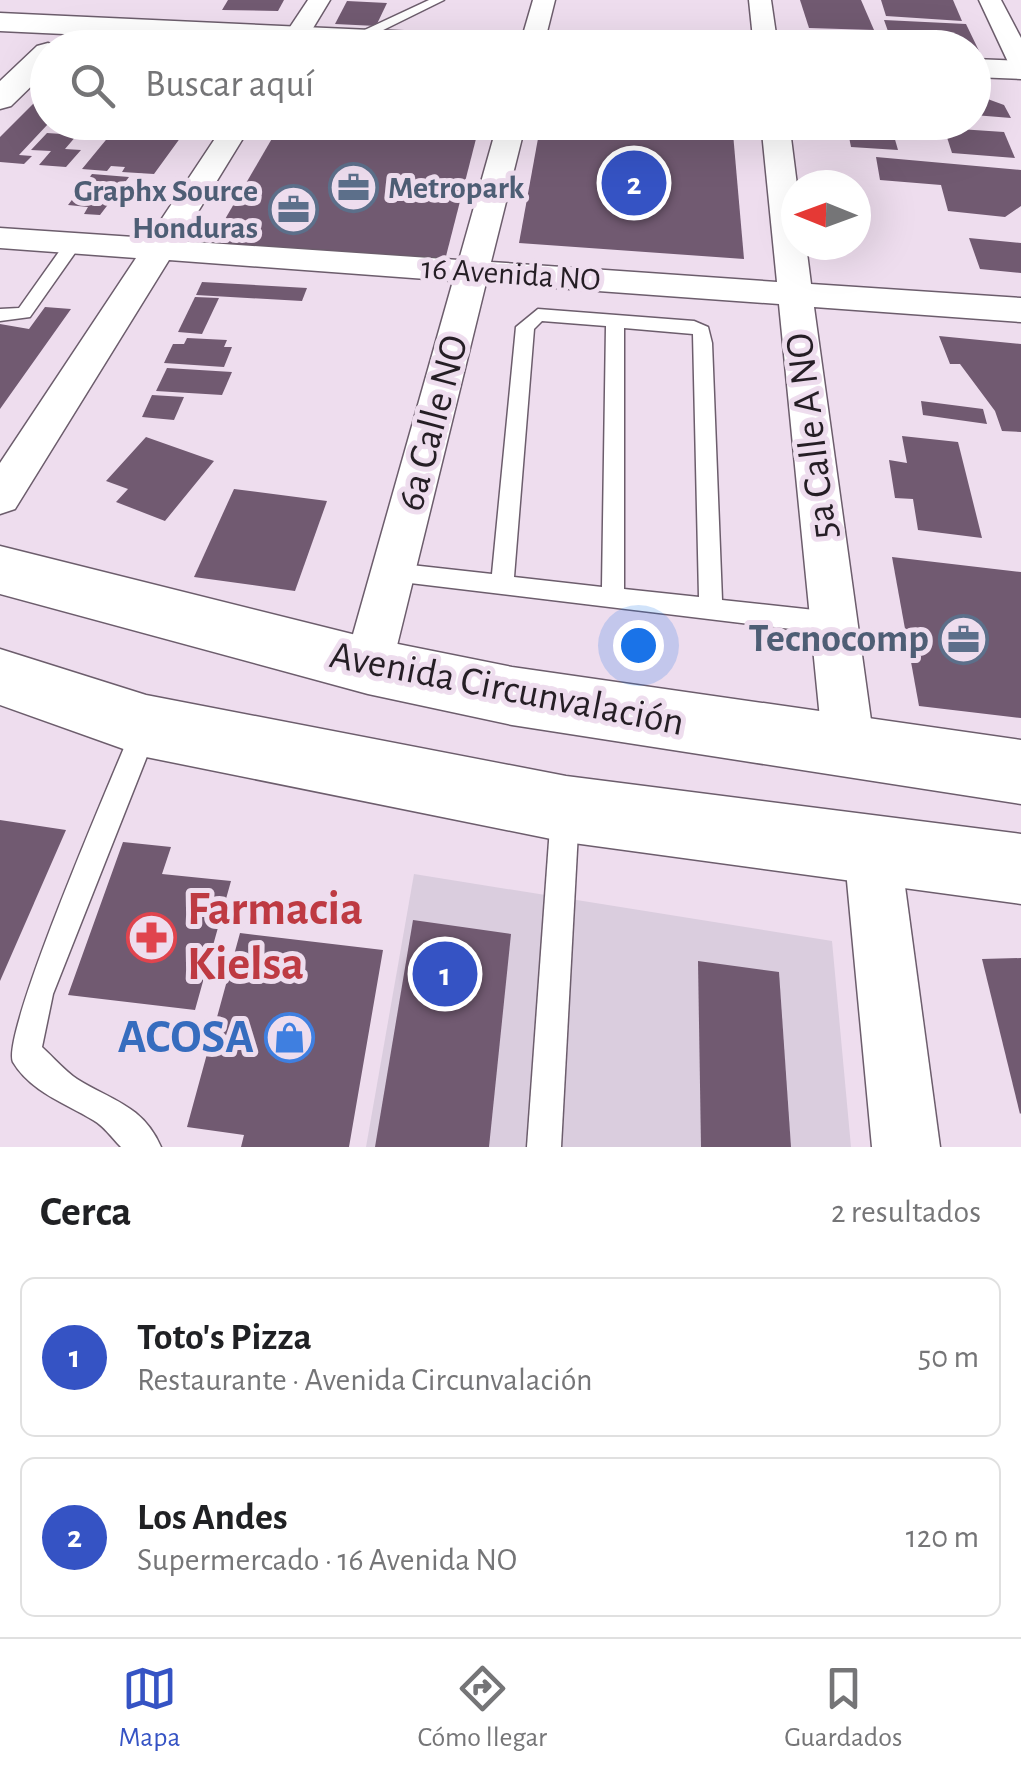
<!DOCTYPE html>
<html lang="es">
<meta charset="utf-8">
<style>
:root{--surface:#fff;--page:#f6f6f6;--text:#202124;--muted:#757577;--line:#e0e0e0;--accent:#3553c4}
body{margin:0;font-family:"Alegreya Sans",sans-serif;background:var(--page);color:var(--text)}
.compass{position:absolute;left:781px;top:170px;width:90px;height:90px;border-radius:50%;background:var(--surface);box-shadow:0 10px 40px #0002;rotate:271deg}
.you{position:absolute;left:638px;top:645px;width:35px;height:35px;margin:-25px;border:8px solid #fff;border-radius:50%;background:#1a73e8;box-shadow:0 0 0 15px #1a73e833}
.badge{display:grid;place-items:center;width:65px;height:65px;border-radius:50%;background:var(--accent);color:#fff;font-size:32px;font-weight:700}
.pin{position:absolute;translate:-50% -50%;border:5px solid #fff;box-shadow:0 2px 10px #0006}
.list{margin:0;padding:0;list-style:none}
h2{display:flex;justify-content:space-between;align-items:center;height:130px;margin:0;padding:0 40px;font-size:42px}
h2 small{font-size:32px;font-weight:400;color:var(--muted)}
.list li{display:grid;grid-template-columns:65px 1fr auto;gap:30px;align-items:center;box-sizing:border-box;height:160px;margin:0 20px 20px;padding:0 20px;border:2px solid var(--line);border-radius:15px}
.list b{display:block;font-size:38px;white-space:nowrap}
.list p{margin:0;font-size:32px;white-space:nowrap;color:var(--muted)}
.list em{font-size:32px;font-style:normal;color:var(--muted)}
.icon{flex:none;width:55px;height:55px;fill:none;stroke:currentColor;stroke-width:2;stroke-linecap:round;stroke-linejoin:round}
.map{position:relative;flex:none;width:1021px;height:1147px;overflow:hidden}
.search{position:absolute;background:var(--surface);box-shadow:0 10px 40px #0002;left:30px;right:30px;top:30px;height:110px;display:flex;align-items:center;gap:25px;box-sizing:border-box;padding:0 35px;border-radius:55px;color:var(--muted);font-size:38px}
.sheet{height:490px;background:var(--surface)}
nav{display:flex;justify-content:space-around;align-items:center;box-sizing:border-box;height:140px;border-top:2px solid var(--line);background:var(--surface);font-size:28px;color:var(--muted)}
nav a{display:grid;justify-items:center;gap:5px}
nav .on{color:var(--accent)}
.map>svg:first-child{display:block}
.commercial{fill:#dacdde}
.building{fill:#715a71}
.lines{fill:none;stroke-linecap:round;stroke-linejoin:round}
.service-casing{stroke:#6c5d6c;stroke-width:3}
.minor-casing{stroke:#6c5d6c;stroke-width:3}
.tertiary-casing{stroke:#6c5d6c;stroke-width:3}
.trunk-casing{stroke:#6c5d6c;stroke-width:3}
.service{fill:#fff;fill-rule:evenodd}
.minor{fill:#fff;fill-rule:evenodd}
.tertiary{fill:#fff;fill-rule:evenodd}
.trunk{fill:#fff;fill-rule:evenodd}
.labels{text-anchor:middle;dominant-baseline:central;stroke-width:10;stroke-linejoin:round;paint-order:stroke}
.far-service-label{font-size:32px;font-weight:bold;fill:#4e5e75;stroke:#ede;text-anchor:start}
.far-street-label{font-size:32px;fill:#251e25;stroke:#ede}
.street-label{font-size:40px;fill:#251e25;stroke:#ede}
.service-label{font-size:40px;font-weight:bold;fill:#4e5e75;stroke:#ede;text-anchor:end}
.near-health-label{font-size:48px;font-weight:bold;fill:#be3a42;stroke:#ede;text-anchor:start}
.near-shop-label{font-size:48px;font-weight:bold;fill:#366cbe;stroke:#ede;text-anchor:end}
</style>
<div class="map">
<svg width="1021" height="1147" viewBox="0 0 1021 1147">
<rect width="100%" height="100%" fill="#ede"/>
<path class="commercial" d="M 414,874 L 832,941 L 851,1147 L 366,1147 Z"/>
<g class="building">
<path d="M 228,0 L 284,0 L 278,11 L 222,10 Z"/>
<path d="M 800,0 L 861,0 L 874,30 L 809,28 Z"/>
<path d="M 881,0 L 953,0 L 962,21 L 886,16 Z"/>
<path d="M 347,1 L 387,3 L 376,26 L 335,24 Z"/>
<path d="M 884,20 L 966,24 L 981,55 L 974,54 L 974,48 L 894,48 Z"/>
<path d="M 814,33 L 876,37 L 885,46 L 816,42 Z"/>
<path d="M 974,94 L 1004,105 L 1011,118 L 974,115 Z"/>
<path d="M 36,101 L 48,102 L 48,124 L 19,155 L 32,156 L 24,164 L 0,162 L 0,137 Z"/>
<path d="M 541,122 L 732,122 L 744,259 L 519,243 Z"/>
<path d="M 846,122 L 890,122 L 898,150 L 851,147 Z"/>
<path d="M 281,123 L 478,131 L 444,264 L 210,245 Z"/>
<path d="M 944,128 L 1004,132 L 1015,158 L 952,153 Z"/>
<path d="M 172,129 L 186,130 L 154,174 L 122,172 L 125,167 L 111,166 L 107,171 L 82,169 L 110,135 L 148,138 L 153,131 L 169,132 Z"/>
<path d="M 47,133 L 77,135 L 65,149 L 81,150 L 66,167 L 39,165 L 51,151 L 31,150 Z"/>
<path d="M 876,157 L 1021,170 L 1021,206 L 1005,217 L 948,211 L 941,185 L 880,180 Z"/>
<path d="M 92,174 L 129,177 L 100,215 L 84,214 L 88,207 L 68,205 Z"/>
<path d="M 969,238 L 1021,243 L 1021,273 L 980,269 Z"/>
<path d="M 202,282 L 307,288 L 302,301 L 196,295 Z"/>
<path d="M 195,297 L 219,298 L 202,334 L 178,332 Z"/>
<path d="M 45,307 L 71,309 L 0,409 L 0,324 L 29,329 Z"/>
<path d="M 939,336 L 1021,344 L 1021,432 L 1002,431 L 995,411 L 960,364 L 950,364 Z"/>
<path d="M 187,338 L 227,340 L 224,347 L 232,347 L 224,367 L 164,363 L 173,344 L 184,344 Z"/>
<path d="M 167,368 L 232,372 L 222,395 L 156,391 Z"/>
<path d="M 152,395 L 184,397 L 174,420 L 142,417 Z"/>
<path d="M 921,401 L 983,409 L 987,424 L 923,415 Z"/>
<path d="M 902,436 L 958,442 L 982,538 L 918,530 L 913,499 L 895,498 L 889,460 L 907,463 Z"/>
<path d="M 146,437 L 214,461 L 165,521 L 116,502 L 128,489 L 106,481 Z"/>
<path d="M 234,489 L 327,501 L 295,591 L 194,577 Z"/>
<path d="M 892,557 L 1021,572 L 1021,718 L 919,706 Z"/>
<path d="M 0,820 L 66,830 L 0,981 Z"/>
<path d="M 123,842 L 171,847 L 162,874 L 231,881 L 195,1010 L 68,995 Z"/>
<path d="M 413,920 L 511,934 L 489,1147 L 375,1147 Z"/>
<path d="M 240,933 L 383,950 L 349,1147 L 241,1147 L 244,1135 L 187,1127 Z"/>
<path d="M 1021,958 L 1021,1113 L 1020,1114 L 982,959 Z"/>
<path d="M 698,961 L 779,972 L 791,1147 L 701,1147 Z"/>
</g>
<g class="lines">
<defs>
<g id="service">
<path d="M 429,0 L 444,0 L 365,39 L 361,48 L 349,48 L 356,34 Z"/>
<path d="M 74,238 L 82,243 L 30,317 L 0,321 L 0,309 L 19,308 L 68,239 Z"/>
<path d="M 538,309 L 694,321 L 708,327 L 712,343 L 722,600 L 833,612 L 841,616 L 845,623 L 841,630 L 833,634 L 385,580 L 382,573 L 385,566 L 393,563 L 492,574 L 516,327 ZM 542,321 L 606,326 L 602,587 L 514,577 L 534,329 ZM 624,328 L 693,334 L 699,597 L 624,589 Z"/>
<path d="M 146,714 L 155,717 L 159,726 L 53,994 L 42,1047 C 53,1057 65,1071 77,1079 C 110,1100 143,1105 161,1147 L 121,1147 C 112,1138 104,1126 93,1120 C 65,1103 31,1092 13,1062 C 0,1034 118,763 137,717 Z"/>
<path d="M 565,799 L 575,803 L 579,813 L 561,1147 L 527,1147 L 551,813 L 555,803 Z"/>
</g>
<g id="minor">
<path d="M 308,0 L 330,0 L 301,48 L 276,48 Z"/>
<path d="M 533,0 L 555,0 L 543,48 L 519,48 Z"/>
<path d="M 749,0 L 771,0 L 778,48 L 754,48 Z"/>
<path d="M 979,0 L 1001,0 L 1021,38 L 1021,70 L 1008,62 Z"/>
<path d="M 226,122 L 253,122 L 180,241 L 459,260 L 498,122 L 526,122 L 491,262 L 777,282 L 761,122 L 789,122 L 797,185 L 796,245 L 806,245 L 811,284 L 1021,298 L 1021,322 L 814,307 L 875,749 L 867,767 L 849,775 L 831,767 L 823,749 L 779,304 L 486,283 L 392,666 L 385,682 L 368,689 L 351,682 L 344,666 L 453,281 L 169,260 L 15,509 L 0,514 L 0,463 L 136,258 L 0,248 L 0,228 L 149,238 Z"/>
<path d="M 872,821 L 892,829 L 900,849 L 940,1147 L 872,1147 L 844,849 L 852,829 Z"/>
</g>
<g id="tertiary">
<path d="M 0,13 L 568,39 L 579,42 L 583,48 L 364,48 L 0,31 Z"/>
<path d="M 48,43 L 60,48 L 48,48 L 48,70 L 11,106 L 0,109 L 0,81 L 37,46 Z"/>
<path d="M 974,59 L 1021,61 L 1021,79 L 974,77 Z"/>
</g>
<g id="trunk">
<path d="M 0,546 L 368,638 L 512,667 L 1021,740 L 1021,804 L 512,725 L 368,694 L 0,594 Z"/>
<path d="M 0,649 L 146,695 L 566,776 L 1021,834 L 1021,904 L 566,842 L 146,757 L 0,705 Z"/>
</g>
</defs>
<use href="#service" class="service-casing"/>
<use href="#minor" class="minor-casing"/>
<use href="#tertiary" class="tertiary-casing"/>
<use href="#trunk" class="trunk-casing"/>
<use href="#service" class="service"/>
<use href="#minor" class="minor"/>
<use href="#tertiary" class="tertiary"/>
<use href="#trunk" class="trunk"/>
</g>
<defs>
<symbol id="office-ring" viewBox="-11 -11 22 22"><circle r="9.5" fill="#ede" stroke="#5c6f8a" stroke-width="1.5"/><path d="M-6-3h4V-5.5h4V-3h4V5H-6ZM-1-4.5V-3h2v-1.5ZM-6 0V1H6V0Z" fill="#5c6f8a"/></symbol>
<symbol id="pharmacy-ring" viewBox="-11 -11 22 22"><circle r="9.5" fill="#ede" stroke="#e0444e" stroke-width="1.5"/><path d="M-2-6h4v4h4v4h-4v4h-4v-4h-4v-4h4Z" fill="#e0444e"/></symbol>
<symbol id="shop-ring" viewBox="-11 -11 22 22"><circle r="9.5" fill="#ede" stroke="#3f7fe0" stroke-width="1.5"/><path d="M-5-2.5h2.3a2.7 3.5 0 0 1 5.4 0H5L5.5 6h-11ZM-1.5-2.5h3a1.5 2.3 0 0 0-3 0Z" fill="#3f7fe0"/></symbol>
</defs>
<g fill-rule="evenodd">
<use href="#office-ring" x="326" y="160" width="55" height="55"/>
<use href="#office-ring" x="266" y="182" width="55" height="55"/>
<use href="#office-ring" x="936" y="612" width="55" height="55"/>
<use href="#pharmacy-ring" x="124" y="910" width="55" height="55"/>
<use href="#shop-ring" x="262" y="1010" width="55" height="55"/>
</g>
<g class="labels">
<g class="far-service-label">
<text x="388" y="188">Metropark</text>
<text x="258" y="191" text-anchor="end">Graphx Source<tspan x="258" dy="37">Honduras</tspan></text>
</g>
<g class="far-street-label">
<text transform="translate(511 274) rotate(4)">16 Avenida NO</text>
</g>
<g class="street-label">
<text transform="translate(433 423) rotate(-75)">6a Calle NO</text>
<text transform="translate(812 436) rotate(-97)">5a Calle A NO</text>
<text transform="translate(507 689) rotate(11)">Avenida Circunvalación</text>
</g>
<g class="service-label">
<text x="929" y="639">Tecnocomp</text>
</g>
<g class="near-health-label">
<text x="187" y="910">Farmacia<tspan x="187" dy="55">Kielsa</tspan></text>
</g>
<g class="near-shop-label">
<text x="254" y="1038">ACOSA</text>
</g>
</g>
</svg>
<svg class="compass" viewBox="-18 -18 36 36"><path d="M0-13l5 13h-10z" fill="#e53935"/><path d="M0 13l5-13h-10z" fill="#757577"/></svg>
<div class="you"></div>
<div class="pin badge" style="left:445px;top:974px">1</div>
<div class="pin badge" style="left:634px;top:183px">2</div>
<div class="search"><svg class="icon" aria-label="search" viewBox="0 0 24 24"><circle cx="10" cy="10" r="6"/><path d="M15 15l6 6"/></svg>Buscar aquí</div>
</div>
<section class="sheet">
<h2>Cerca<small>2 resultados</small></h2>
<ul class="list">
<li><span class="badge">1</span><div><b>Toto's Pizza</b><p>Restaurante · Avenida Circunvalación</p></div><em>50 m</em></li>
<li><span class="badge">2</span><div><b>Los Andes</b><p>Supermercado · 16 Avenida NO</p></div><em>120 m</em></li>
</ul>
</section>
<nav>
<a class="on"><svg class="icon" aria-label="map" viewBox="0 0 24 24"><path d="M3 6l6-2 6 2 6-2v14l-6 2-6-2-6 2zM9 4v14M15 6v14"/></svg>Mapa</a>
<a><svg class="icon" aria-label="directions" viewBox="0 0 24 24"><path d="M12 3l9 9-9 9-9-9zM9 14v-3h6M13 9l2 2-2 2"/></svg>Cómo llegar</a>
<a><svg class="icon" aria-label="saved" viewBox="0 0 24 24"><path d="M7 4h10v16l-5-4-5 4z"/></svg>Guardados</a>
</nav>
